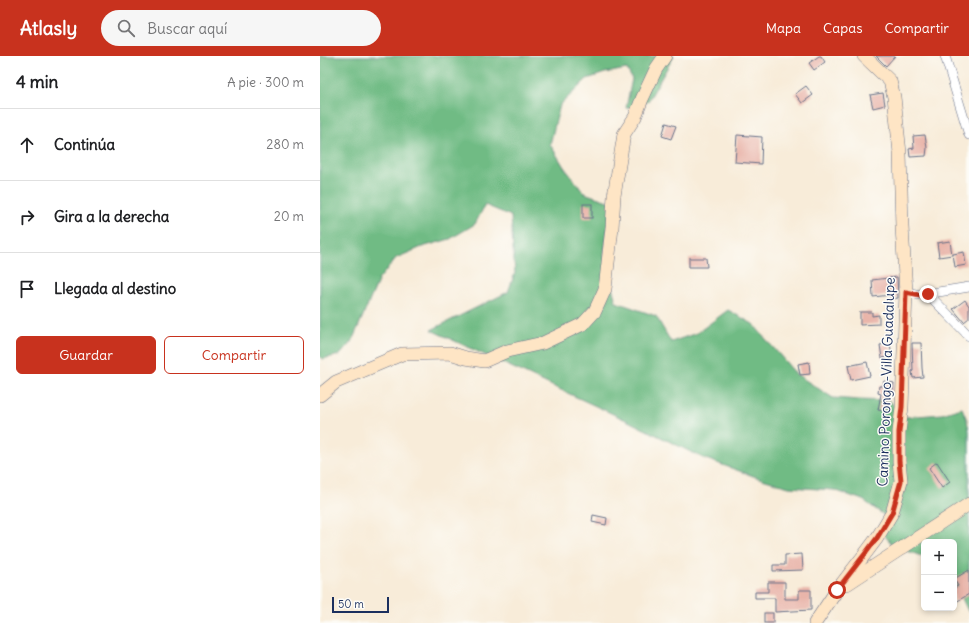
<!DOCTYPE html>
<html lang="es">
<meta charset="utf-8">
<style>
:root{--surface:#fff;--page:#f6f6f6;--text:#202124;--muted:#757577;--line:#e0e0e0;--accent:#c8321e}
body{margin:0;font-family:Delius,sans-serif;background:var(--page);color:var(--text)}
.controls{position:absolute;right:12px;bottom:12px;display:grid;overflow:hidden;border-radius:6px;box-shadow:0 2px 6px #0003}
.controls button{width:36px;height:36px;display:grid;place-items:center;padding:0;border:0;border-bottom:1px solid var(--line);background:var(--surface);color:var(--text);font:20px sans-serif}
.scale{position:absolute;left:12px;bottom:10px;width:57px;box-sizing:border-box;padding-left:4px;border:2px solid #1b2f5e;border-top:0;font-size:11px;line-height:14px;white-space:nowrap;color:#1b2f5e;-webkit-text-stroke:3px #fdfcf7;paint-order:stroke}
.stop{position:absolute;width:12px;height:12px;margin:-9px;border:3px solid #c8321e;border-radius:50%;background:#fff}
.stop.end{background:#c8321e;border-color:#fff;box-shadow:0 1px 4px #0008}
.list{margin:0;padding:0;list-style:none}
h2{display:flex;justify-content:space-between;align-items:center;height:52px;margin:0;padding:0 16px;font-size:17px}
h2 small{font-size:13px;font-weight:400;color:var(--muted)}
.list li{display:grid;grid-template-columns:26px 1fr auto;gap:12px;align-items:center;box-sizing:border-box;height:72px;padding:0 16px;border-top:1px solid var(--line)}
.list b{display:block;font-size:15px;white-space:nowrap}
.list em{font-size:13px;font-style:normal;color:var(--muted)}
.actions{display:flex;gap:8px;padding:12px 16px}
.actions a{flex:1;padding:9px 0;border:1px solid var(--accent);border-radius:6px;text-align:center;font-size:14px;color:var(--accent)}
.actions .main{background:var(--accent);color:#fff}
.icon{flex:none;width:22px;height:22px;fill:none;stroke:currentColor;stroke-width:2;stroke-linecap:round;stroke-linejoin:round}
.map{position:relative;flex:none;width:649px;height:567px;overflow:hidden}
header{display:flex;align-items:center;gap:24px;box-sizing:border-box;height:56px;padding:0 20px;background:var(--accent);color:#fff}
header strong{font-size:19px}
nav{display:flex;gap:22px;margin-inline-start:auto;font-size:14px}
.search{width:280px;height:36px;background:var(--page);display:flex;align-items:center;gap:10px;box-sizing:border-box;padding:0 14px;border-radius:22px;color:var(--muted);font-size:15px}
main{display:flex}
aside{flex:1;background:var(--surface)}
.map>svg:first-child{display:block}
.forest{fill:#6fbb84;stroke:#457571}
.building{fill:#e9b5aa}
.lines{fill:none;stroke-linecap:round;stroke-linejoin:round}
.street-casing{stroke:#687189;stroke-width:10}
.secondary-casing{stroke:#687189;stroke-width:14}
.street{stroke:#fff;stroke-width:9}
.secondary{stroke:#fee5c5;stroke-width:13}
.route{stroke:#c8321e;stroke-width:5}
.labels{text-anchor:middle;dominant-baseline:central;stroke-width:3;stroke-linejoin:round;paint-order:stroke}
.street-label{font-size:14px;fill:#1b2f5e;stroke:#fdfcf7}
</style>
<header>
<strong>Atlasly</strong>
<div class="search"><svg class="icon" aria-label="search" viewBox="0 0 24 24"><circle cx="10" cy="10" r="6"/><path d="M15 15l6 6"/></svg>Buscar aquí</div>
<nav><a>Mapa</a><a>Capas</a><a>Compartir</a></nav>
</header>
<main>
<aside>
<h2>4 min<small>A pie · 300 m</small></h2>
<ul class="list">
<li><svg class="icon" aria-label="ahead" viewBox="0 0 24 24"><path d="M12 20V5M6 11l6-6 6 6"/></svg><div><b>Continúa</b></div><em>280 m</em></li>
<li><svg class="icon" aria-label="right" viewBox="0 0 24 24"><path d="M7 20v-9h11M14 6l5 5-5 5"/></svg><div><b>Gira a la derecha</b></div><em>20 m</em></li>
<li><svg class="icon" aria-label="arrive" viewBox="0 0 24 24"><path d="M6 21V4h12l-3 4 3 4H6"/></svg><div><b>Llegada al destino</b></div></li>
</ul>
<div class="actions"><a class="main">Guardar</a><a>Compartir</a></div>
</aside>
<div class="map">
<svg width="649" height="567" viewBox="0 0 649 567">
<rect width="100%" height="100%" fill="#fdfcf7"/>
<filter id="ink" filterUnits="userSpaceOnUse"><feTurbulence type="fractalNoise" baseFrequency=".025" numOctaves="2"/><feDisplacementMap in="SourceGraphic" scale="8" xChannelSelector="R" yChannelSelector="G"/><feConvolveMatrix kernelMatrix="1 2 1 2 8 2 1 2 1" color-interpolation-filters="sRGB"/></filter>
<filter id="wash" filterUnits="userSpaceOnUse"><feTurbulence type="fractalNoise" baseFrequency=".012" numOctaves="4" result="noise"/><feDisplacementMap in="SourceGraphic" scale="16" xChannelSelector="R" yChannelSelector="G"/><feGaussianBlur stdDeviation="0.9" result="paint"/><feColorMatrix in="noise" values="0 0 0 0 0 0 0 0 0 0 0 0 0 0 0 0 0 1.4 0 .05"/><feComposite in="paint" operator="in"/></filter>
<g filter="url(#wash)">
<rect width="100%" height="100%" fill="#f8ecd9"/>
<path class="forest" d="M 0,0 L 354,0 L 328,45 L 314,50 L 306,52 L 312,23 L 307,13 L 285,17 L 267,23 L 240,49 L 230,88 L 244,111 L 264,137 L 291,146 L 284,199 L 296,246 L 336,260 L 351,286 L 377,277 L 408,254 L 433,268 L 476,318 L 513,342 L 539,344 L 570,345 L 585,361 L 622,358 L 642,352 L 647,364 L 649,375 L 649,557 L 634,526 L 634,486 L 604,486 L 604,501 L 574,490 L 564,479 L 568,462 L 543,444 L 514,434 L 469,431 L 439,422 L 383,402 L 306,364 L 111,274 L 188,236 L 195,217 L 193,193 L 191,160 L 165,149 L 155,168 L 130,183 L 102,191 L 76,202 L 59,223 L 32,285 L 20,299 L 2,303 L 0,301 Z"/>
<g id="blocks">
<g class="building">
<path d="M 499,0 L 501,0 L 505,6 L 494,14 L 489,7 Z"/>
<path d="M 556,0 L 575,0 L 566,10 Z"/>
<path d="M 486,30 L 493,39 L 482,47 L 475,38 Z"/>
<path d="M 563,37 L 565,49 L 553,52 L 550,39 Z"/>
<path d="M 346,67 L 356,70 L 351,83 L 342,80 Z"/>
<path d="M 417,79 L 442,81 L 441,108 L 415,106 Z"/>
<path d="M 605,79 L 607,92 L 606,100 L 590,101 L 589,93 L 594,92 L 593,80 Z"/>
<rect x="263" y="148" width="9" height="14"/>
<path d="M 630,185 L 632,199 L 619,201 L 617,187 Z"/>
<path d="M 644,196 L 646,209 L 635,211 L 633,198 Z"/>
<path d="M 369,202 L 386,202 L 387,211 L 369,211 Z"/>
<path d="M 577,221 L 578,242 L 571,243 L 570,239 L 553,241 L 552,224 Z"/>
<path d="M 645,244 L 649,250 L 649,262 L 644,266 L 633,253 Z"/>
<path d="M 540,256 L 552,256 L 552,260 L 559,259 L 559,268 L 540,269 Z"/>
<path d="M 570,287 L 572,301 L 562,302 L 560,289 Z"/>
<path d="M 592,287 L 601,287 L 602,312 L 603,321 L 593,322 L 592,315 L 593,315 Z"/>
<path d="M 489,306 L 490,318 L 480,319 L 478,308 Z"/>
<path d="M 547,306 L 550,320 L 531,324 L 528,310 Z"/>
<path d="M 564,325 L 574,327 L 572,339 L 567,339 L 564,355 L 558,354 L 561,338 L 558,337 L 559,330 L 563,330 Z"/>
<path d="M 617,406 L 630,426 L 622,432 L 609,412 Z"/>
<path d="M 273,459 L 287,462 L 286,469 L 272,466 Z"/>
<path d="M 482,498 L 483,514 L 453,515 L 453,509 L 465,509 L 465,499 Z"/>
<path d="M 649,514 L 649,538 L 636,546 L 634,543 L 634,532 L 638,530 L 634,523 Z"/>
<path d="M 448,526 L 465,526 L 465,543 L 479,543 L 479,534 L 491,534 L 491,554 L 455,556 L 455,542 L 435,542 L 435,536 L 448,536 Z"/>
<rect x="444" y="557" width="9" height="10"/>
</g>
</g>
</g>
<g filter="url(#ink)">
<use href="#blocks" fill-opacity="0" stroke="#687189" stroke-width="1"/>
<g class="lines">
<defs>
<g id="street">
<path d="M 625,0 L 649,79"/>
<path d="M 586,236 L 600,239 L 649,231"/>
<path d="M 608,238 L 649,280"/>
</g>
<g id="secondary">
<path d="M 0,339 L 16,326 L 82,298 L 130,297 L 146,302 L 164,305 L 187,295 L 223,287 L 263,268 L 275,255 L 285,233 L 292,172 L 294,140 L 304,78 L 315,61 L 322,43 L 336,13 L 345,0"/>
<path d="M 527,528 L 649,448"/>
<path d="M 495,567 L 517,534 L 545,498 L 557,482 L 572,457 L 581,425 L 579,405 L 579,376 L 582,351 L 586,236 L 582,171 L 580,97 L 574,41 L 570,25 L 544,0"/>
</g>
</defs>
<use href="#street" class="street-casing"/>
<use href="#secondary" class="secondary-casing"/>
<use href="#street" class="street"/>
<use href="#secondary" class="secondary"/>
</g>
</g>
<g class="lines" filter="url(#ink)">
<path class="route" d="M 517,534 L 545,498 L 557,482 L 572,457 L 581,425 L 579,405 L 579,376 L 582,351 L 586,236 L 600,239 L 608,238"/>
</g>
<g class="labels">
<g class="street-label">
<text transform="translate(566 326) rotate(-88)">Camino Porongo-Villa Guadalupe</text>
</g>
</g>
</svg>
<div class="controls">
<button>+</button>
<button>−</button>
</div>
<div class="scale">50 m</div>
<div class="stop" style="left:517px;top:534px"></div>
<div class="stop end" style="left:608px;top:238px"></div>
</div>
</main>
